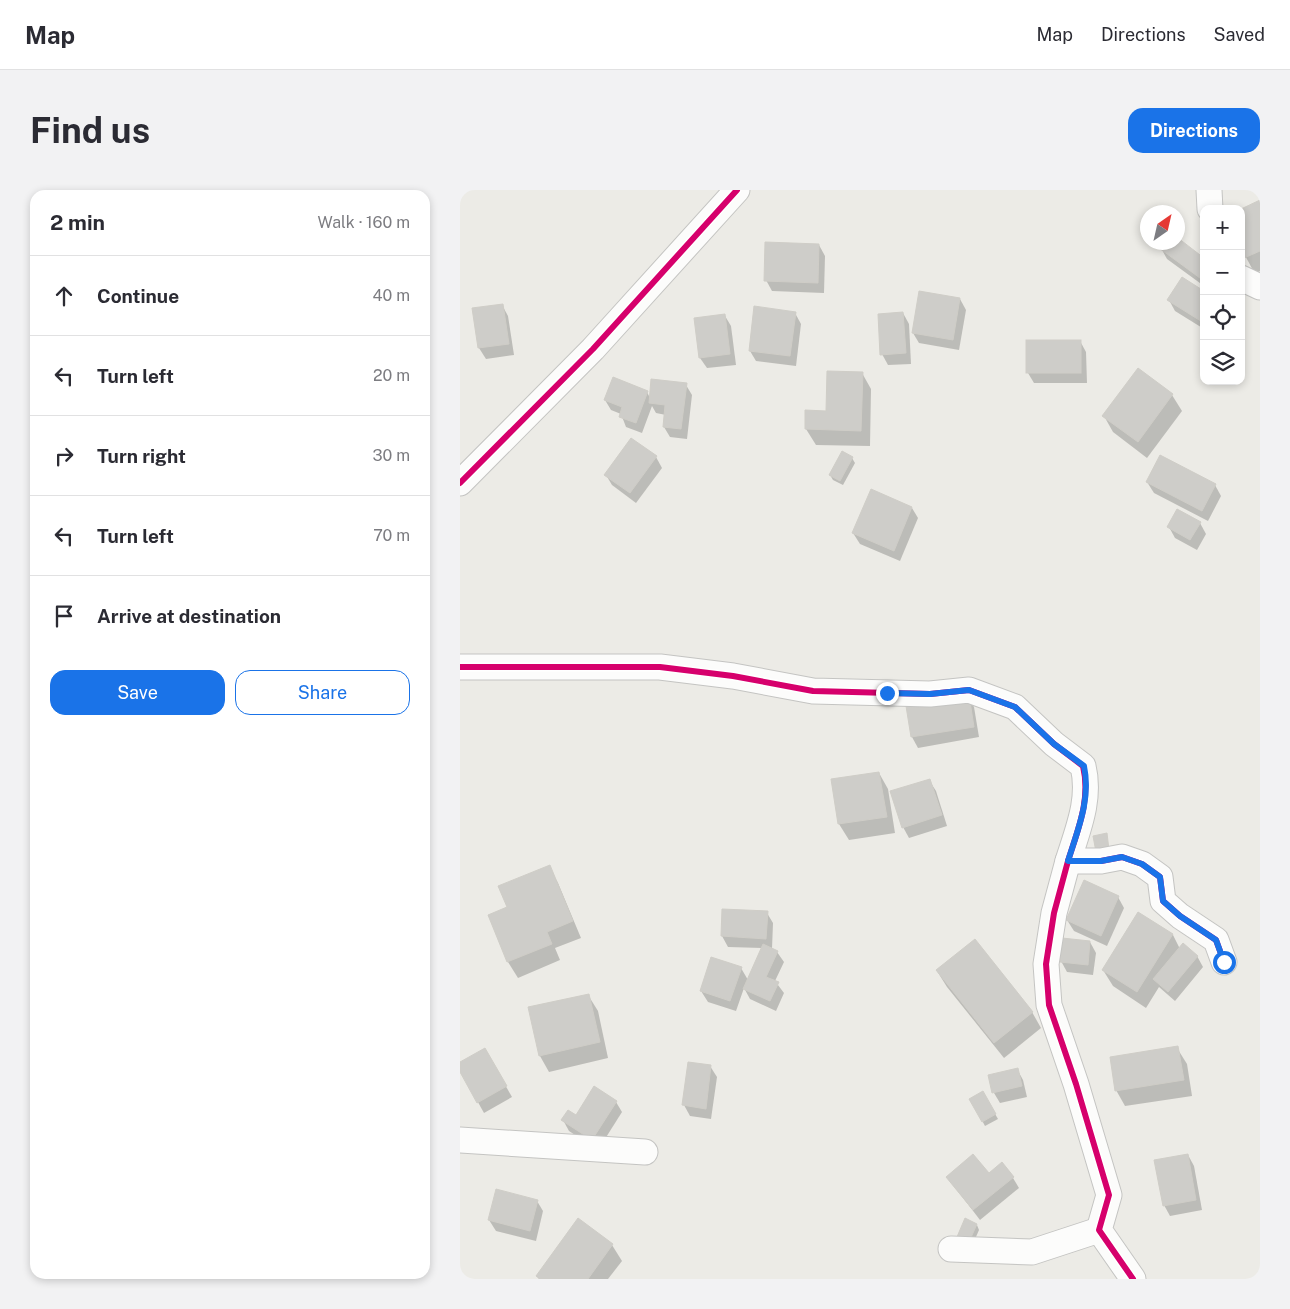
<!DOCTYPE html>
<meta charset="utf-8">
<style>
:root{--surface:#fff;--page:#f2f2f3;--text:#2b2b33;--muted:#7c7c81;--line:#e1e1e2;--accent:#1a73e8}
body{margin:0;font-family:"Public Sans",sans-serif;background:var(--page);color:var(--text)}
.controls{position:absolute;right:15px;top:15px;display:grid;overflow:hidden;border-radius:10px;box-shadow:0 2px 8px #0003}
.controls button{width:45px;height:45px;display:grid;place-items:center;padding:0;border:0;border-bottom:1px solid var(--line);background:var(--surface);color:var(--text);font:25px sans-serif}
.compass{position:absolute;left:680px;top:15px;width:45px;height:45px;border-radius:50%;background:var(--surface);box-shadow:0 2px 8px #0003;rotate:34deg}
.stop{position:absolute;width:15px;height:15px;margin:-11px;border:4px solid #1a73e8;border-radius:50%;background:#fff}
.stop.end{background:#1a73e8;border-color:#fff;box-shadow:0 1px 5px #0008}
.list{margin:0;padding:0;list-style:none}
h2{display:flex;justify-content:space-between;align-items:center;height:65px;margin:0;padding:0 20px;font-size:21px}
h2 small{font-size:16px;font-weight:400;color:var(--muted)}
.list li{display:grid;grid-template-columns:32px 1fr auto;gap:15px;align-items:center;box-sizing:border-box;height:80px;padding:0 20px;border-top:1px solid var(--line)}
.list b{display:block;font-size:19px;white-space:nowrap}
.list em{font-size:16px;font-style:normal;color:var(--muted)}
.actions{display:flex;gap:10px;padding:15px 20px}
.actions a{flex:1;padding:11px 0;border:1px solid var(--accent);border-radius:15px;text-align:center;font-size:18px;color:var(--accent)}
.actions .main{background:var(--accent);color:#fff}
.icon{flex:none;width:28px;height:28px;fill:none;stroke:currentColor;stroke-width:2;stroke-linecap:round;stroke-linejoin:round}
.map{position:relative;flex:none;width:800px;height:1089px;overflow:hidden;border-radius:15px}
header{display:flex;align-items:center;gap:30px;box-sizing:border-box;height:70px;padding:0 25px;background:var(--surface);border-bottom:1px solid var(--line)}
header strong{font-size:24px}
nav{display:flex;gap:28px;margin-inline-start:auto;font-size:18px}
.intro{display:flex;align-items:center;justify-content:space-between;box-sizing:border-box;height:120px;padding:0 30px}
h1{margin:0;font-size:35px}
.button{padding:12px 22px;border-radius:15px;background:var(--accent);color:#fff;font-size:18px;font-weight:700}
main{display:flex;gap:30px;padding:0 30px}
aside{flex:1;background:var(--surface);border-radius:15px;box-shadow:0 2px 8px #0003}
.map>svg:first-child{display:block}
.shadow{fill:#0003}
.building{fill:#cecdc9;stroke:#cfcdc7}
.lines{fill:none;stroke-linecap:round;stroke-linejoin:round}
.minor-casing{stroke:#c4c4c2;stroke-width:27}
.minor{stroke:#fcfcfb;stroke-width:25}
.cycleway-casing{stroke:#fff;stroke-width:9}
.cycleway{stroke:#d6006c;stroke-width:6}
.route{stroke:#1a73e8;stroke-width:6}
</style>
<header>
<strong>Map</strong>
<nav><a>Map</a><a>Directions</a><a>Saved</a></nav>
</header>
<div class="intro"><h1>Find us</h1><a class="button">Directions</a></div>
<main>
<aside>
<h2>2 min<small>Walk · 160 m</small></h2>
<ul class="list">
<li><svg class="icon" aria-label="ahead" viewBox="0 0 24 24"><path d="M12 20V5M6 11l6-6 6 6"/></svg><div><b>Continue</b></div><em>40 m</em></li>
<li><svg class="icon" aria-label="left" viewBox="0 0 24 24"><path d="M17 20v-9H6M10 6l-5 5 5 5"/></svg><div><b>Turn left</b></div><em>20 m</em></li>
<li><svg class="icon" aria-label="right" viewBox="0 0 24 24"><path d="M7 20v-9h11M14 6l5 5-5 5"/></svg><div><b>Turn right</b></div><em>30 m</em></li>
<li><svg class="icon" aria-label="left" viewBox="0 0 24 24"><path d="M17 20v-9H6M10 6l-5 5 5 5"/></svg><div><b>Turn left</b></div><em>70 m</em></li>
<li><svg class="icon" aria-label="arrive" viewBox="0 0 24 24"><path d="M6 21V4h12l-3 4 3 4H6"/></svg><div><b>Arrive at destination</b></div></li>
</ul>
<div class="actions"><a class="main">Save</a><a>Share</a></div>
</aside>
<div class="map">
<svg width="800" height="1089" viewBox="0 0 800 1089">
<rect width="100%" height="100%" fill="#ecebe6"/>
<g class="shadow">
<path d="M 800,12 L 800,81 L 795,84 L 781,58 Z"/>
<path d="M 718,50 L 744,69 L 744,96 L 707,69 L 701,58 L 718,52 Z"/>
<path d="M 359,55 L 365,66 L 364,103 L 312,101 L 306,90 Z"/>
<path d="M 744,102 L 744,139 L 715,121 L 709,110 Z"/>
<path d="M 500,109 L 506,120 L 499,160 L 459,153 L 453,143 Z"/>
<path d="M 42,115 L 48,126 L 54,165 L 26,169 L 19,158 L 14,119 Z"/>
<path d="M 335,123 L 341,134 L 336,176 L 296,171 L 290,161 Z"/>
<path d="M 443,123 L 449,134 L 451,174 L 428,175 L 422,164 Z"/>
<path d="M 265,126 L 271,136 L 276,175 L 247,178 L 240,168 Z"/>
<path d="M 620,151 L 626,162 L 627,193 L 574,193 L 568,183 Z"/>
<path d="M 402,183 L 411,199 L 410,256 L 356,255 L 346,239 L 368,222 Z"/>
<path d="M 226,195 L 232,205 L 227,249 L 210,247 L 204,237 L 206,225 L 196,223 L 192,216 L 182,243 L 166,237 L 161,224 L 151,220 L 145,210 L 187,202 L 190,208 Z"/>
<path d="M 712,205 L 722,221 L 687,268 L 653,242 L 644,226 Z"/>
<path d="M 196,267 L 202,278 L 176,313 L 152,295 L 146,285 Z"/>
<path d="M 392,268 L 395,273 L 383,295 L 373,290 L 370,285 Z"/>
<path d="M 687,292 L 755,295 L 761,306 L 748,331 L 694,303 Z"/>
<path d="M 452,318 L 458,328 L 440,371 L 400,354 L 393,343 Z"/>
<path d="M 740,333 L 746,344 L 737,360 L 715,348 L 709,337 Z"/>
<path d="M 508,507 L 514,517 L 519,547 L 458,558 L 452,547 L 447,517 Z"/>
<path d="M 419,583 L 428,599 L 435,643 L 389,650 L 379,634 L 372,590 Z"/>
<path d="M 469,590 L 476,601 L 487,636 L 449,648 L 443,637 Z"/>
<path d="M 89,677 L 98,693 L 121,748 L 95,758 L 100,770 L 58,788 L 48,772 L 29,725 L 48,718 Z"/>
<path d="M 658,707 L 664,718 L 647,756 L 614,741 L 607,730 Z"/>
<path d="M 307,723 L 313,733 L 312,759 L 317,762 L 324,772 L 315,791 L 324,803 L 316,821 L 290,809 L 284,798 L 276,821 L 248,812 L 241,801 L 281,778 L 288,790 L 302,758 L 268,757 L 262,746 Z"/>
<path d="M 679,724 L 713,745 L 720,759 L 737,766 L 743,777 L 715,811 L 699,797 L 686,818 L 653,796 L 643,780 Z"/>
<path d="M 630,752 L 636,763 L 633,785 L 607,782 L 601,771 Z"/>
<path d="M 477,781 L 572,822 L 581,838 L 544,868 L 487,797 Z"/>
<path d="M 128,805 L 138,821 L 148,868 L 89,882 L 80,866 L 69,818 Z"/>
<path d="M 717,858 L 727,874 L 732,906 L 665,916 L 656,900 Z"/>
<path d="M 25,860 L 52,907 L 24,923 L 0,880 L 0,874 Z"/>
<path d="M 250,876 L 257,887 L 251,929 L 230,926 L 224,915 Z"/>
<path d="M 557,879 L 563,890 L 567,907 L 540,913 L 534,903 L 529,886 Z"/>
<path d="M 523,903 L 538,929 L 525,936 L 511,910 Z"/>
<path d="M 156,912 L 162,922 L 138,960 L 109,941 L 103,930 Z"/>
<path d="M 728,965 L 734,976 L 742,1020 L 710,1026 L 704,1015 Z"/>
<path d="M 529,985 L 553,988 L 559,998 L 520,1030 L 487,987 Z"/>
<path d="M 77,1011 L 83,1021 L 76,1051 L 36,1041 L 29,1030 Z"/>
<path d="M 118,1030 L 152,1055 L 162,1071 L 148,1089 L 79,1089 L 77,1086 Z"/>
<path d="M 517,1035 L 519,1040 L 512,1056 L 501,1052 Z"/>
</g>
<g class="building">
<path d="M 800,10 L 800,61 L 784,68 L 781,62 L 781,19 Z"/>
<path d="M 718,48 L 744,68 L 744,91 L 699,58 L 703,52 L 718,52 Z"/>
<path d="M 305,52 L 359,54 L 358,93 L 304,91 Z"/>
<path d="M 722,87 L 744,101 L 744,133 L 707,110 Z"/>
<path d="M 459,101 L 500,108 L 493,150 L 452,143 Z"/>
<path d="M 43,114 L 49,154 L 18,158 L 12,118 Z"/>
<path d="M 294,116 L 336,122 L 330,166 L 289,161 Z"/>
<path d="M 443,122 L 446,163 L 420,165 L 418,124 Z"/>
<path d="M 265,124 L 270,164 L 239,168 L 234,128 Z"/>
<rect x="566" y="150" width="55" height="33"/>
<path d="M 678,178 L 713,204 L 678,252 L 642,226 Z"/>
<path d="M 367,181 L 403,182 L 401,241 L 345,239 L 345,220 L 366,221 Z"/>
<path d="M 153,187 L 188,201 L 176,233 L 159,227 L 162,217 L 144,210 Z"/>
<path d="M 191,189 L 227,193 L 221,239 L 203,237 L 205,215 L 189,213 Z"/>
<path d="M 171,248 L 197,266 L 170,303 L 144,285 Z"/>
<path d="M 382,261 L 393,267 L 380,291 L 369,285 Z"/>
<path d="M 700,265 L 756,294 L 742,321 L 686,292 Z"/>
<path d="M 411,299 L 452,317 L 434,361 L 392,343 Z"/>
<path d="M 717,319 L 741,332 L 730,350 L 707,337 Z"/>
<path d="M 509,505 L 514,537 L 451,547 L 446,516 Z"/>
<path d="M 419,582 L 427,627 L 378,634 L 371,589 Z"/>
<path d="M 470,589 L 482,625 L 442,638 L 430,601 Z"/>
<path d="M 647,643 L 649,660 L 636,662 L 633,646 Z"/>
<path d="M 90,675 L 113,731 L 87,742 L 92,754 L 47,772 L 28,725 L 47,717 L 38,696 Z"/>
<path d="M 624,690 L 659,706 L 641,746 L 606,730 Z"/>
<path d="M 262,719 L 308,721 L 306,749 L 261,746 Z"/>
<path d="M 678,722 L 713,744 L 677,802 L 642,780 Z"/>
<path d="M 602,748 L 630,751 L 628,775 L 600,772 Z"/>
<path d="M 515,749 L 573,822 L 534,853 L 476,780 Z"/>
<path d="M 723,753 L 738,766 L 708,802 L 693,789 Z"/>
<path d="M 303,754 L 318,761 L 306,787 L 319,792 L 310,811 L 283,799 Z"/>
<path d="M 251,767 L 282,777 L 270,811 L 240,801 Z"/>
<path d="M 129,804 L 140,852 L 79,866 L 68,817 Z"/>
<path d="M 718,856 L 724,890 L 655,901 L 650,867 Z"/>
<path d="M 25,858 L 47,896 L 17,913 L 0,882 L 0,872 Z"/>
<path d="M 228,872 L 251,875 L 246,919 L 222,915 Z"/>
<path d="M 558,878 L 562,896 L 532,903 L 528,885 Z"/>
<path d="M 134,896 L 157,911 L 132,950 L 101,930 L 108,920 L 116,925 Z"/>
<path d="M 523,901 L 536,924 L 522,932 L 509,909 Z"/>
<path d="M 513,964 L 529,983 L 542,972 L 554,987 L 513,1020 L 486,987 Z"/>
<path d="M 728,964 L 736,1010 L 703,1016 L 694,970 Z"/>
<path d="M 36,999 L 78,1010 L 70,1041 L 28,1030 Z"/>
<path d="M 118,1028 L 153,1054 L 128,1089 L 80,1089 L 76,1086 Z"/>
<path d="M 505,1028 L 517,1034 L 509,1052 L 497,1047 Z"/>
</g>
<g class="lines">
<defs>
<g id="minor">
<path d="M 749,0 L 750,19"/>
<path d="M 781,88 L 800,97"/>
<path d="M 0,293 L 133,159 L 277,0"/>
<path d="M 0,477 L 200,477 L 273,486 L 353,501 L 470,504 L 509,500 L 555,517 L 594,554 L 623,576 C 631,609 618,639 608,671 L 641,671 L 662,667 L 682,674 L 700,687 L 703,711 L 720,726 L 756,750 L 764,772"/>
<path d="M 608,671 L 594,723 L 586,774 L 589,815 L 616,894 L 649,1005 L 639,1040 L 673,1089"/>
<path d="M 0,950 L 185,962"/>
<path d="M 491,1059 L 572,1062 L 639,1040"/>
</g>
</defs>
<use href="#minor" class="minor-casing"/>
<use href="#minor" class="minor"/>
<defs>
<g id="cycleway">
<path d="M 0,293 L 133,159 L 277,0"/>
<path d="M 0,477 L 200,477 L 273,486 L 353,501 L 470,504 L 509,500 L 555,517 L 594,554 L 623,576 C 631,609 618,639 608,671 L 641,671 L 662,667 L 682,674 L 700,687 L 703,711 L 720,726 L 756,750 L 764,772"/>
<path d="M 608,671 L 594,723 L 586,774 L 589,815 L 616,894 L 649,1005 L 639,1040 L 673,1089"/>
</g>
</defs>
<use href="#cycleway" class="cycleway-casing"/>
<use href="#cycleway" class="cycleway"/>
</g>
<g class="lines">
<path class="route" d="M 427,503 L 470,504 L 509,500 L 555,517 L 594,554 L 624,576 C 631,609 618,639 608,671 L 641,671 L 662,667 L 682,674 L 700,687 L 703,711 L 720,726 L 756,750 L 764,772"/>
</g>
</svg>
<div class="controls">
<button>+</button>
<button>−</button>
<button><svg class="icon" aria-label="locate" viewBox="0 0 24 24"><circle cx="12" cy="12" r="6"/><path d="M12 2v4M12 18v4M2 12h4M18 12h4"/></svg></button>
<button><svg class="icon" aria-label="layers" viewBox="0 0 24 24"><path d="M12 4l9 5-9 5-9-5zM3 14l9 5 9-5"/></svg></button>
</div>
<svg class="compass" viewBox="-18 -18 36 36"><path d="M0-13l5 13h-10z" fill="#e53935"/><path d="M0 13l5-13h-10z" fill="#7c7c81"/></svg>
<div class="stop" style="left:764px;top:772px"></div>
<div class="stop end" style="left:427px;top:503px"></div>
</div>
</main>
